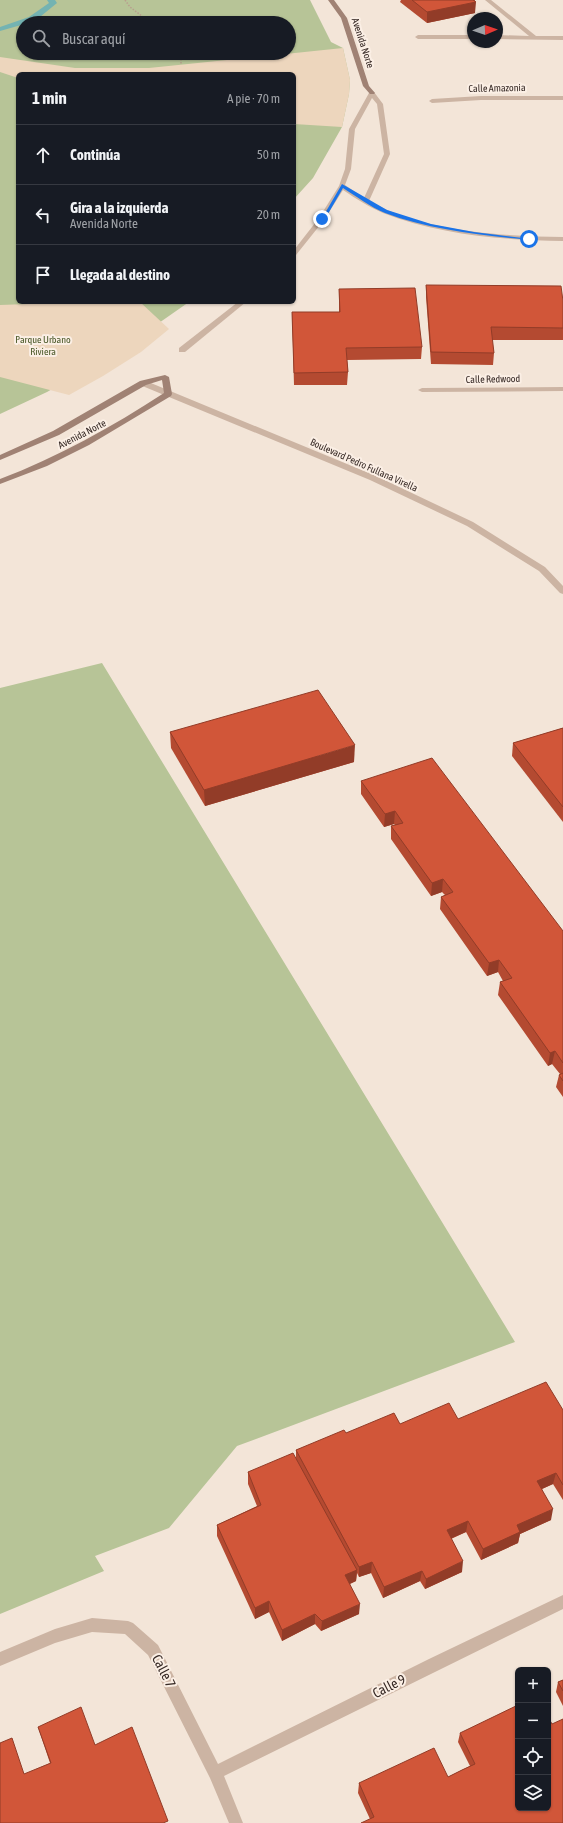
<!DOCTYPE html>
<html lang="es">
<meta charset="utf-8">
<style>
:root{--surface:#171b24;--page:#242831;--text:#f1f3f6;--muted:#9ea1a6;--line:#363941}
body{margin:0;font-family:"Asap Condensed",sans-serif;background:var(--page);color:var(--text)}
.controls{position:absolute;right:12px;bottom:12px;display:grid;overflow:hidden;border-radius:6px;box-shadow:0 1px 3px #0004}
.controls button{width:36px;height:36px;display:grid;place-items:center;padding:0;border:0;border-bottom:1px solid var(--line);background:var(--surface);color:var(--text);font:20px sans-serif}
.compass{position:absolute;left:467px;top:12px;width:36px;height:36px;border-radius:50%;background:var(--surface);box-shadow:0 1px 3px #0004;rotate:88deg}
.stop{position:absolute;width:12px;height:12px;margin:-9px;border:3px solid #1a73e8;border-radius:50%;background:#fff}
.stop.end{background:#1a73e8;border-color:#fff;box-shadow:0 1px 4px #0008}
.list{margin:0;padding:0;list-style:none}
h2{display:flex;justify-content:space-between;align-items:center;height:52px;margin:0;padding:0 16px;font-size:17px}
h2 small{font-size:13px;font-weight:400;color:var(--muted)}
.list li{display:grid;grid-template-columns:26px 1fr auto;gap:12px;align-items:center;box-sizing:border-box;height:60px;padding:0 16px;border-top:1px solid var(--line)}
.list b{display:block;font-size:15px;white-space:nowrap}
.list p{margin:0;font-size:13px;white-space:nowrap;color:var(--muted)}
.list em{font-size:13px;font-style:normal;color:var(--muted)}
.icon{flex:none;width:22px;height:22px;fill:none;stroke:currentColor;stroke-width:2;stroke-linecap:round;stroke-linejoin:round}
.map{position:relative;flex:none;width:563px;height:1823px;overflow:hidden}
.search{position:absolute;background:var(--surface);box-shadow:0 1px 3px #0004;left:16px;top:16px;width:280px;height:44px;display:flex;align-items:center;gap:10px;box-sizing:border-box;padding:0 14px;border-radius:22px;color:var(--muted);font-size:15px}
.panel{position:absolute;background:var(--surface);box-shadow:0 1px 3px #0004;left:16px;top:72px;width:280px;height:232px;border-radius:6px}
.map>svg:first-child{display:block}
.green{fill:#b7c497;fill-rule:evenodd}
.plaza{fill:#edd6bd}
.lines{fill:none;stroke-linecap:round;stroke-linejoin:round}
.stream{fill:#74b3b2;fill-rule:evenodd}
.path{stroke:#b89e8d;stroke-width:1.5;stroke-dasharray:1.5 1.5;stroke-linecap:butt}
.street{fill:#ccb4a3;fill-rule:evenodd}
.secondary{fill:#a08274;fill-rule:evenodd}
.wall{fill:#b44a31}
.shaded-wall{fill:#923c28}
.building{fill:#d15639;stroke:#923c28}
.route{fill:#1a73e8}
.labels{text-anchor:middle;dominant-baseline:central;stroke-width:4;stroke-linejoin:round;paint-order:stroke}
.far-street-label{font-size:10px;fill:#372a26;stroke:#fbefe5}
.far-park-label{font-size:10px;fill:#485727;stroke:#fbefe5}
.near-street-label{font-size:14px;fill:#372a26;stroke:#fbefe5}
</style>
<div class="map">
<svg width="563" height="1823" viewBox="0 0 563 1823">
<rect width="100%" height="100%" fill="#f3e5d8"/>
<g class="green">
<path d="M 0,0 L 310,0 L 331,42 L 343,48 L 350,80 L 349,94 L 342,127 L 313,178 L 294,199 L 294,74 L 18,74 L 18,302 L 189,302 L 123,348 L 47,392 L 0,414 ZM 23,23 L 289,23 L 289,53 L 23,53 Z"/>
<path d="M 102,663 L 515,1342 L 237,1446 L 169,1528 L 95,1556 L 104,1571 L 0,1614 L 0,688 Z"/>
</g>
<g class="plaza">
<path d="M 343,48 L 350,80 L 349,94 L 342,127 L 294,124 L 294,74 L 18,74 L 18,78 L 0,72 L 0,57 L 75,68 L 149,68 Z"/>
<path d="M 84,302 L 140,302 L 169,329 L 141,352 L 103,376 L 69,395 L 0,377 L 0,305 Z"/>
</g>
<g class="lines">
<path class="stream" d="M 47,0 L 55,0 L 57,3 L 35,21 L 0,31 L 0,27 L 29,17 L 49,3 Z"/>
<g class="path">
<path d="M 125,0 L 130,7 L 151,23"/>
<path d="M 181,53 L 181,65"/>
</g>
<g class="street">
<path d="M 485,0 L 491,0 L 536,36 L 563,36 L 563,40 L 497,39 L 497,35 L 529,36 Z"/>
<path d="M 473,35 L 473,39 L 418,39 L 415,37 L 418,35 Z"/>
<path d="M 372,91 L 374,92 L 383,104 L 390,154 L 369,201 C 424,232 501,236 563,237 L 563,241 C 502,240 440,235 383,213 C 369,207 355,198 343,190 L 324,220 L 296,255 L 294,256 L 294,250 L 319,218 L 339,186 L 345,169 L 349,129 L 369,93 ZM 372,98 L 377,104 L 384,154 L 364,198 L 345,185 L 351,169 L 355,129 Z"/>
<path d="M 547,96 L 563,96 L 563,100 L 481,100 L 432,103 L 429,101 L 432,99 L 481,96 Z"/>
<path d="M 238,302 L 246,302 L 185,352 L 179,352 L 179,348 Z"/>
<path d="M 140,381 L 146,381 L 376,476 L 473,522 L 545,567 L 563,586 L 563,594 L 560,593 L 539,571 L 467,526 L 370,480 L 140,385 Z"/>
<path d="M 563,387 L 563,391 L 422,392 L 418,390 L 422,388 Z"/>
<path d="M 563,1595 L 563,1609 L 224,1776 L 243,1823 L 229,1823 L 210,1778 L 148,1655 L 125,1634 L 92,1632 L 55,1643 L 0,1666 L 0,1652 L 55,1629 L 92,1618 L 128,1621 L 133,1623 L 158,1645 L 218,1764 L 429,1659 Z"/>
</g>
<g class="secondary">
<path d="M 328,0 L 334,0 L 347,18 L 369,86 L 375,93 L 374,94 L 370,94 L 363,86 L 341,18 Z"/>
<path d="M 165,375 L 169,377 L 172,394 L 171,396 L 89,445 L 47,466 L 0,484 L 0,479 C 58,457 112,427 164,393 L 162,380 L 146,385 L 59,435 L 0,460 L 0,455 L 53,431 L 140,381 Z"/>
</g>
</g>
<g class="wall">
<path d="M 401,0 L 475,0 L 475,13 L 427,23 L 400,2 Z"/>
<path d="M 426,285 L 563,301 L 563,340 L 492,340 L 494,353 L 493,365 L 431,364 L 426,297 Z"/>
<path d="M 339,289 L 422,347 L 421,359 L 347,360 L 348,372 L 347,385 L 294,385 L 292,312 L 339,312 Z"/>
<path d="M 563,728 L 563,822 L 512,756 L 513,743 Z"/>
<path d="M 170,732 L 354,762 L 205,806 L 171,748 Z"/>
<path d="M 361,781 L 563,931 L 563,1097 L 556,1087 L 559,1075 L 560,1074 L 552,1064 L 548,1066 L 498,995 L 500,982 L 503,981 L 498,972 L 487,976 L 440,909 L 441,897 L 445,895 L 442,892 L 431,896 L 391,839 L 391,826 L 395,825 L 394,824 L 384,827 L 361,794 Z"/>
<path d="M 563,1410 L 563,1500 L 553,1484 L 542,1489 L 551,1520 L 520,1534 L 518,1543 L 481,1560 L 466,1532 L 451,1539 L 462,1572 L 425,1589 L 420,1581 L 383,1598 L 371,1573 L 359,1577 L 357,1573 L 356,1581 L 350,1584 L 359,1614 L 321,1631 L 315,1624 L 282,1641 L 269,1612 L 255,1619 L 217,1536 L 217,1525 L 257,1506 L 248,1484 L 248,1472 L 296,1459 L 296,1450 L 346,1433 L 400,1424 L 458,1419 Z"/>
<path d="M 563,1680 L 563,1706 L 556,1692 L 558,1682 Z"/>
<path d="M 38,1727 L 95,1745 L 24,1774 L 50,1763 Z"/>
<path d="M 460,1733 L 563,1823 L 370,1819 L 358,1793 L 359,1783 L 448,1777 L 470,1766 L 458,1742 Z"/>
</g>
<g class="shaded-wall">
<path d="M 476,2 L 475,13 L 427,23 L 427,12 Z"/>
<path d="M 355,745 L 354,762 L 205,806 L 204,790 Z"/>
<path d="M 395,811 L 394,824 L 384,827 L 385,814 Z"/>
<path d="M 443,879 L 442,892 L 431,896 L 432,883 Z"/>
<path d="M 499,960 L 498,972 L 487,976 L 489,963 Z"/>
<path d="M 555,1051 L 552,1064 L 548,1066 L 550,1053 Z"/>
<path d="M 556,1473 L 553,1484 L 535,1492 L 537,1481 Z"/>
<path d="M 553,1509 L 551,1520 L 520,1534 L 518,1543 L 481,1560 L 483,1549 L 517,1525 Z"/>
<path d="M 468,1521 L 466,1532 L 445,1541 L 447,1530 Z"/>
<path d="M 463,1561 L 462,1572 L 425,1589 L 426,1579 Z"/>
<path d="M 372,1562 L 371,1573 L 359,1577 L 359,1567 Z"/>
<path d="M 357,1570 L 356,1581 L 345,1586 L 345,1575 Z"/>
<path d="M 422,1571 L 420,1581 L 383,1598 L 384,1587 Z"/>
<path d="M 269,1601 L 269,1612 L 255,1619 L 255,1608 Z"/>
<path d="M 360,1604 L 359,1614 L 321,1631 L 322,1621 Z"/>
<path d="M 315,1614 L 315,1624 L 282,1641 L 282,1630 Z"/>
</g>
<g class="building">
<path d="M 412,0 L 473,0 L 476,2 L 427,12 Z"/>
<path d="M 426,285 L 561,286 L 563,301 L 563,328 L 491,327 L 494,353 L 431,352 Z"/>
<path d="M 415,288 L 422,347 L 346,348 L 348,372 L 294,373 L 292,312 L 340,312 L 339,289 Z"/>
<path d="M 318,690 L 355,745 L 204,790 L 170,732 Z"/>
<path d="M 563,728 L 563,807 L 513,743 Z"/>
<path d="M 432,758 L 563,931 L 563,1063 L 555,1051 L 550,1053 L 500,982 L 512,978 L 499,960 L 489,963 L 441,897 L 453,892 L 443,879 L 432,883 L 391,826 L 403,823 L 395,811 L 385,814 L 361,781 Z"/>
<path d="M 563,1073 L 563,1081 L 559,1075 Z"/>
<path d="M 546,1382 L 563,1410 L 563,1485 L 556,1473 L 537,1481 L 553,1509 L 517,1525 L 520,1532 L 483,1549 L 468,1521 L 447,1530 L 463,1561 L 426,1579 L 422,1571 L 384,1587 L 372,1562 L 359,1567 L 296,1450 L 344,1430 L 346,1433 L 394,1413 L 400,1424 L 449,1403 L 458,1419 Z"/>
<path d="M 293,1453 L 357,1570 L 345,1575 L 360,1604 L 322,1621 L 315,1614 L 282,1630 L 269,1601 L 255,1608 L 217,1525 L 261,1505 L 248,1472 Z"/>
<path d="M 563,1680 L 563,1691 L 558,1682 Z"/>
<path d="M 518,1705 L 518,1808 L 548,1808 L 548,1717 L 552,1724 L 563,1719 L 563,1823 L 361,1823 L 374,1817 L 359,1783 L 434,1748 L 448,1777 L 462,1770 L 475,1764 L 460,1733 Z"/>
<path d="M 81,1707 L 95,1745 L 132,1727 L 168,1821 L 163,1823 L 0,1823 L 0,1743 L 12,1738 L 24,1774 L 51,1763 L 38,1727 Z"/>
</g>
<path class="route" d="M 342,184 L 387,210 L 431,224 L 474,232 L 531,239 L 529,240 C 480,235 431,230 385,213 C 370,207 356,196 343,188 L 325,219 L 321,220 Z"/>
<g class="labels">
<g class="far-street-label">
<text transform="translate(363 43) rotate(72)">Avenida Norte</text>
<text transform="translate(497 88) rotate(-1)">Calle Amazonia</text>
<text transform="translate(493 379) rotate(-1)">Calle Redwood</text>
<text transform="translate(82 434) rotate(-27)">Avenida Norte</text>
<text transform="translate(364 465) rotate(24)">Boulevard Pedro Fullana Virella</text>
</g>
<g class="far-park-label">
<text x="43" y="339">Parque Urbano<tspan x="43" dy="12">Riviera</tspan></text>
</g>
<g class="near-street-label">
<text transform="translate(164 1671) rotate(63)">Calle 7</text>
<text transform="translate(389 1686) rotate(-27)">Calle 9</text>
</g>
</g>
</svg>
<div class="controls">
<button>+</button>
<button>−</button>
<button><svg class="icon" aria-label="locate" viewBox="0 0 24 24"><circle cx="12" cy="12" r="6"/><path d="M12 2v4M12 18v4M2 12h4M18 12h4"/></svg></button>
<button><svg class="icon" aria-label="layers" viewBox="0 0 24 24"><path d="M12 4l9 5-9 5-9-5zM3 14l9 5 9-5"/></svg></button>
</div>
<svg class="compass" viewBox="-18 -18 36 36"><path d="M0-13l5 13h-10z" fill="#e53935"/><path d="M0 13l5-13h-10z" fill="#9ea1a6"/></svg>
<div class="stop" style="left:529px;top:239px"></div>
<div class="stop end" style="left:322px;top:219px"></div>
<div class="search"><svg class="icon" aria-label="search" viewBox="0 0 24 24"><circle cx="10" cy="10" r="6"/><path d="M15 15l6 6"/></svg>Buscar aquí</div>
<section class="panel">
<h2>1 min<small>A pie · 70 m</small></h2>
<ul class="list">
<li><svg class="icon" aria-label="ahead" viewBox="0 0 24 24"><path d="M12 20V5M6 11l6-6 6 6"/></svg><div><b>Continúa</b></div><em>50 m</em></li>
<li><svg class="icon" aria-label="left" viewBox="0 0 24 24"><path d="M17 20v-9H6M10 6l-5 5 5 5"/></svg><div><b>Gira a la izquierda</b><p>Avenida Norte</p></div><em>20 m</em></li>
<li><svg class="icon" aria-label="arrive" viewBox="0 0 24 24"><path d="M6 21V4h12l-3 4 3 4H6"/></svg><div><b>Llegada al destino</b></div></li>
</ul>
</section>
</div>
